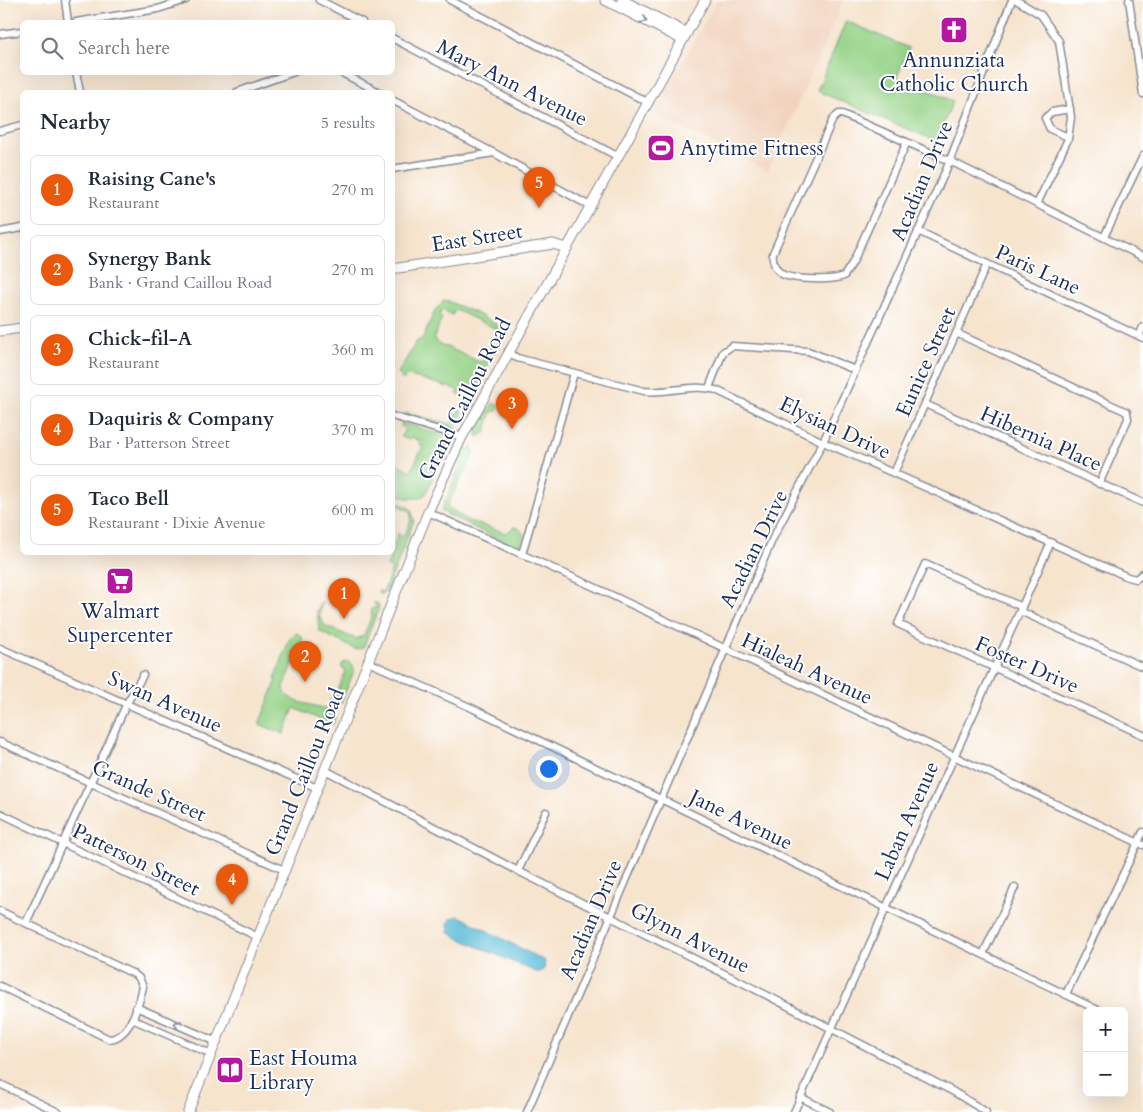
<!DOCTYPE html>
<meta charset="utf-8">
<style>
:root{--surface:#fff;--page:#f6f6f7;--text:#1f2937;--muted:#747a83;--line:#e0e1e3;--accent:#ea580c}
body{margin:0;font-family:Cardo,serif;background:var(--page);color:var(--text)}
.controls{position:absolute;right:15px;bottom:15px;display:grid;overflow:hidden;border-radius:8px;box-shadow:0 5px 20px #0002}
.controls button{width:45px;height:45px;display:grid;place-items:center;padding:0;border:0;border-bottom:1px solid var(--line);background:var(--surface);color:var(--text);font:25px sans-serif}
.you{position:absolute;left:548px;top:768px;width:18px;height:18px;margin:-12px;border:4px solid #fff;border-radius:50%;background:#1a73e8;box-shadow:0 0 0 8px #1a73e833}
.badge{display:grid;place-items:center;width:32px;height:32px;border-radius:50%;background:var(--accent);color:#fff;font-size:16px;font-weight:700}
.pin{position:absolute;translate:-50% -41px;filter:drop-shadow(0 1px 2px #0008)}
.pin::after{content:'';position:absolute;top:26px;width:18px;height:15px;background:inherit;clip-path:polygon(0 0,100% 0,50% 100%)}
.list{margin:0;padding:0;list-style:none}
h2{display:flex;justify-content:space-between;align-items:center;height:65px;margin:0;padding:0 20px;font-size:21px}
h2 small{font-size:16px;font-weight:400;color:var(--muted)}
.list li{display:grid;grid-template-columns:32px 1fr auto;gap:15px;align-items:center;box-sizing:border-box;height:70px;margin:0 10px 10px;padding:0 10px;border:1px solid var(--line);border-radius:8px}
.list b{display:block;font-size:19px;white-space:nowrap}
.list p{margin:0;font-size:16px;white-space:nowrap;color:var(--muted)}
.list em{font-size:16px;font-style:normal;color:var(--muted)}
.icon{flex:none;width:28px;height:28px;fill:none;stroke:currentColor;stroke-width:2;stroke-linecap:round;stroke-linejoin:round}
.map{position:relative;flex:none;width:1143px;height:1112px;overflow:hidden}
.search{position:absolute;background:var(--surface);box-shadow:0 5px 20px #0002;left:20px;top:20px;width:375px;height:55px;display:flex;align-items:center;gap:12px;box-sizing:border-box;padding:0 18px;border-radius:8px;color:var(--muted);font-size:19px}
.panel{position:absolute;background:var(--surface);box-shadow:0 5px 20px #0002;left:20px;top:90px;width:375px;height:465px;border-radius:8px}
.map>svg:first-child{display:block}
.built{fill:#f2d4be}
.green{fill:#96d388;stroke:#588173}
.water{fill:#58bcd6;stroke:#3a769a}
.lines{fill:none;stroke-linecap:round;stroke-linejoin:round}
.street-casing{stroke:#888a96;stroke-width:9}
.secondary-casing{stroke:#888a96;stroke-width:11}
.street{stroke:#fff;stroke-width:6}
.secondary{stroke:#fff;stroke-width:9}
.oneway{stroke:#8d97ae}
.labels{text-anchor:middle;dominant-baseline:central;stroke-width:4;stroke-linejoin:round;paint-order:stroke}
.poi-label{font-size:21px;fill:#1b2f5e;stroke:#fff}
.street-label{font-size:21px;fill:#1b2f5e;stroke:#fff}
</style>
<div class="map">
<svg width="1143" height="1112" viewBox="0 0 1143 1112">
<rect width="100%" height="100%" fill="#fff"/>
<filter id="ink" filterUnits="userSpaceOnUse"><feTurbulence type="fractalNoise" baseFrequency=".02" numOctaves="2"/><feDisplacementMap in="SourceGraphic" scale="10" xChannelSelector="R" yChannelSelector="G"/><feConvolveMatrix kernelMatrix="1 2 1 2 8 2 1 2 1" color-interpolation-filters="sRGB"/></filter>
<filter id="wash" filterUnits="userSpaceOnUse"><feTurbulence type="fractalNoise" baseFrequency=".0096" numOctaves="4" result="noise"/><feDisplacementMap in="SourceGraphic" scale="20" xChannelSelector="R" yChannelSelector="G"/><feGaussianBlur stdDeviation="1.12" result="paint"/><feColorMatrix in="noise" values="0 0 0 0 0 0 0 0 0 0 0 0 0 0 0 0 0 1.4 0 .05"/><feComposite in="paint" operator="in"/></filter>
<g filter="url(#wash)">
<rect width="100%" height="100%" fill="#f6e4cd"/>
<path class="built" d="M 717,0 L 844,0 L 768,171 L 653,114 Z"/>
<g class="green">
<path d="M 846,21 L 909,48 L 897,77 L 953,101 L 936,141 L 817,91 Z"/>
<path d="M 445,300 L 478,314 L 508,331 L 506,336 L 500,337 L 498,330 L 456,310 L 452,315 L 442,310 L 439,316 L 442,318 L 434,338 L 438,343 L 480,362 L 484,360 L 491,346 L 495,345 L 497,348 L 477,387 L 468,398 L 457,394 L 459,390 L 407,375 L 403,380 L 398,373 L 416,342 L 423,338 L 435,310 Z"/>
<path d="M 493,403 L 499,405 L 497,411 L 491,412 L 486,432 L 478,437 L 476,431 Z"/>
<path d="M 455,406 L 459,407 L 462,413 L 455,428 L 452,429 L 407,416 L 405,413 L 452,424 L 459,410 Z"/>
<path d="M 403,423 L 449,437 L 426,494 L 420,498 L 407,498 L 393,493 L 393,462 L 411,471 L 423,446 L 419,444 L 420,441 L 412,437 L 410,440 L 401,437 L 405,429 L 400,425 Z"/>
<path d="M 472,447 L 474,453 L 447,506 L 467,520 L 506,533 L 514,527 L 519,528 L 524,535 L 520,546 L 514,547 L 441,511 L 467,449 Z"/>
<path d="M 400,503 L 411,509 L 414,521 L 387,589 L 383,594 L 379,594 L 378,591 L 383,592 L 392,569 L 387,566 L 398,533 L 402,537 C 407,531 413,521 410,511 L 399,506 Z"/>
<path d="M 322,601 L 319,615 L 325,626 L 356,639 L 364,635 L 372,615 L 371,609 L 377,607 L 373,603 L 378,603 L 379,608 L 363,648 L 355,649 L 319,631 L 317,611 Z"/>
<path d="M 297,633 L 303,638 L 298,650 L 290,654 L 291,656 L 296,656 L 284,687 C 284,707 325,703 336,714 L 333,725 L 294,708 L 284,734 L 259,724 L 277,680 L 275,678 L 290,638 Z"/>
<path d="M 347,661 L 353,665 L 354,671 L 341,703 L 338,705 L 329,700 L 333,701 L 346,670 L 341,667 L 343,663 Z"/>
</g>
<path class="water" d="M 459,916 L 545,961 L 544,969 L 540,972 L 536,972 L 456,937 L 449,932 L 448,924 L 452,918 Z"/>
</g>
<g filter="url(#ink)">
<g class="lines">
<defs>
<g id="street">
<path d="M 65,0 L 68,22"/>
<path d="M 319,0 L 362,22"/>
<path d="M 450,0 L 649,103"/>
<path d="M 1016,0 L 1041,15 L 1059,41 L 1071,117 L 1068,139 L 1037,204"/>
<path d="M 1129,0 L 1143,94"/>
<path d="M 76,22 L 158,9 L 186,0"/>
<path d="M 0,34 L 22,31"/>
<path d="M 392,38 L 617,156"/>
<path d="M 76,72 L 80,92"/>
<path d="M 340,72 L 379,92"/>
<path d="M 237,92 L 294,72"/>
<path d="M 392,100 L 494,153"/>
<path d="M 0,131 L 22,125"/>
<path d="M 1068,137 L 1050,129 L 1045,118 L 1052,112 L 1070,109"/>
<path d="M 907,142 L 853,262 L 844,276 C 833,281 792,280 782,274 C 775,269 772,261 773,253 L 833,119 L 839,114 L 842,114 L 950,161 L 1143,257"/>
<path d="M 392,169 L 494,153 L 590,206"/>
<path d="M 918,231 L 1143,338"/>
<path d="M 0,232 L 22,228"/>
<path d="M 1104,237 L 1143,156"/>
<path d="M 956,333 L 1127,412 L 1128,419 L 1099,484"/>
<path d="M 1139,336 L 1143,327"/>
<path d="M 508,351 L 517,358 L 644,391 C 668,394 693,383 716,390 L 823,442 L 1128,577 L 1136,579 L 1143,573"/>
<path d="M 709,388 L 723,352 L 732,346 L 808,351 L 855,370"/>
<path d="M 925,404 L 1143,503"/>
<path d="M 392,416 L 462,437"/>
<path d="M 894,473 L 987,264"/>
<path d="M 428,512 L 592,586 L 1143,845"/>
<path d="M 522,554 L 574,373"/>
<path d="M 1022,607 L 925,564 L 898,624 L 1143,735"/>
<path d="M 1020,611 L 1143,667"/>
<path d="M 0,648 L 317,788"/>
<path d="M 368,662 L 472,708 L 1100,1011"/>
<path d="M 0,742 L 284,870"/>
<path d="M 325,770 L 518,871 L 741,982 L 954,1092 L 986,1112"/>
<path d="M 0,813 L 258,937"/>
<path d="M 518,871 L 546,812"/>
<path d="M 0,911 L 134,974 L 139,978 L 143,987 C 139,1004 130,1038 109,1039 L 0,986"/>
<path d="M 26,923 L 127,703 L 143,675"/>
<path d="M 983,954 L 1015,887"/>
<path d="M 1066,994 L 1143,832"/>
<path d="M 136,1007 L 217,1042"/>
<path d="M 132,1019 L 211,1054"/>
<path d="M 0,1084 L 58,1112"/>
<path d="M 800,1097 L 830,1112"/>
<path d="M 527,1112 L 773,538 L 823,442 L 946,170 L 1012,0"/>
<path d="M 794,1112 L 1051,542"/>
</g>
<g id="secondary">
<path d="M 605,0 L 683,40"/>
<path d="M 622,0 L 687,33"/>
<path d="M 392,269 L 553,244 L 566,248"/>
<path d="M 0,331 L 22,328"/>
<path d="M 188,1112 L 428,512 L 462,437 L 705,0"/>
</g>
</defs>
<use href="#street" class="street-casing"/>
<use href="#secondary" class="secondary-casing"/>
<use href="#street" class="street"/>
<use href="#secondary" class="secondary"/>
</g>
<defs><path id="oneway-chevron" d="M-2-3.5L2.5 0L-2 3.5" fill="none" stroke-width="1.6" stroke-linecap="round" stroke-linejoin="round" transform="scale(1.25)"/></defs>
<g class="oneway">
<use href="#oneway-chevron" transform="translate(644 20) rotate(27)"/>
<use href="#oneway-chevron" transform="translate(177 1024) rotate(-157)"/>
</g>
</g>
<defs>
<symbol id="church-square" viewBox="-11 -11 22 22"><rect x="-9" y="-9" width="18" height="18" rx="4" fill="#b5179e" stroke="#fff"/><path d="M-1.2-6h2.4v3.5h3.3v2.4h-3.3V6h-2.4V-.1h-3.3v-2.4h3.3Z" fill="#fff"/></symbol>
<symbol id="stadium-square" viewBox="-11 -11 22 22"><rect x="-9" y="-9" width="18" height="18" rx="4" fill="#b5179e" stroke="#fff"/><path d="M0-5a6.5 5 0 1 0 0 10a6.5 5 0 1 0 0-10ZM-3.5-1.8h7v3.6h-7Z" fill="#fff"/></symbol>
<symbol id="supermarket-square" viewBox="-11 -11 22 22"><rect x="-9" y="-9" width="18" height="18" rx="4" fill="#b5179e" stroke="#fff"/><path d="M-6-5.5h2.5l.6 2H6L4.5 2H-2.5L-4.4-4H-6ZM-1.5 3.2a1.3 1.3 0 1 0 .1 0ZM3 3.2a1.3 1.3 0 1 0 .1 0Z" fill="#fff"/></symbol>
<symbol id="library-square" viewBox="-11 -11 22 22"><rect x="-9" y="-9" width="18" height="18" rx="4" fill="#b5179e" stroke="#fff"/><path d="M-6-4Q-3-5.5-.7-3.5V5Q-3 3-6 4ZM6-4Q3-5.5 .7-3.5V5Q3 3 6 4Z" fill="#fff"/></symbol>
</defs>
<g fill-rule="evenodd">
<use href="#church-square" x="938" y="14" width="32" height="32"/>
<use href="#stadium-square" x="645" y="132" width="32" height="32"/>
<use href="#supermarket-square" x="104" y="565" width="32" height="32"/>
<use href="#library-square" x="214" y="1054" width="32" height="32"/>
</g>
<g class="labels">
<g class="poi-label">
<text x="954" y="60">Annunziata<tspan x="954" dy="24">Catholic Church</tspan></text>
<text x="680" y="148" text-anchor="start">Anytime Fitness</text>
<text x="120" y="611">Walmart<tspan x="120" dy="24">Supercenter</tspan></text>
<text x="249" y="1058" text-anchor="start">East Houma<tspan x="249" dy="24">Library</tspan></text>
</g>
<g class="street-label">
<text transform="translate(512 83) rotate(27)">Mary Ann Avenue</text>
<text transform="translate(922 181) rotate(-67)">Acadian Drive</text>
<text transform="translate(477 238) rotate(-9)">East Street</text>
<text transform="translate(1038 270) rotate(25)">Paris Lane</text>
<text transform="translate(926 362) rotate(-66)">Eunice Street</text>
<text transform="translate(465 399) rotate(-63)">Grand Caillou Road</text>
<text transform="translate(835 428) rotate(25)">Elysian Drive</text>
<text transform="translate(1041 439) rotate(24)">Hibernia Place</text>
<text transform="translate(754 549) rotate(-64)">Acadian Drive</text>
<text transform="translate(1027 665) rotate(24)">Foster Drive</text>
<text transform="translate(807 669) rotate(25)">Hialeah Avenue</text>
<text transform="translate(165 702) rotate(24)">Swan Avenue</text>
<text transform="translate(305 772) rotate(-68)">Grand Caillou Road</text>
<text transform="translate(149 791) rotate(24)">Grande Street</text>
<text transform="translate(741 820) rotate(26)">Jane Avenue</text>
<text transform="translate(907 821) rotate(-66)">Laban Avenue</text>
<text transform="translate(136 860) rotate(26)">Patterson Street</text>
<text transform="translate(591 920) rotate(-67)">Acadian Drive</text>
<text transform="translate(690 938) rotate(27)">Glynn Avenue</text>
</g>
</g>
</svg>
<div class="controls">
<button>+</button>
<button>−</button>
</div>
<div class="you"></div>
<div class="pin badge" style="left:344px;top:619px">1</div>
<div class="pin badge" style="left:305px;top:682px">2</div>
<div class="pin badge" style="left:512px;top:429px">3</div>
<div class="pin badge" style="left:232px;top:905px">4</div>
<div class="pin badge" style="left:539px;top:208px">5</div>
<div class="search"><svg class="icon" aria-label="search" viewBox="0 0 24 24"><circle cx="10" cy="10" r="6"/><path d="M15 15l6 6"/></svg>Search here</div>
<section class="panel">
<h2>Nearby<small>5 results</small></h2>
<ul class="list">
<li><span class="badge">1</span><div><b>Raising Cane's</b><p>Restaurant</p></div><em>270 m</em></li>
<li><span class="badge">2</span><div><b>Synergy Bank</b><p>Bank · Grand Caillou Road</p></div><em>270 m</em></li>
<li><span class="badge">3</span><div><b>Chick-fil-A</b><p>Restaurant</p></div><em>360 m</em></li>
<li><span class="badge">4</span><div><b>Daquiris &amp; Company</b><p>Bar · Patterson Street</p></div><em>370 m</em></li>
<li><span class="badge">5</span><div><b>Taco Bell</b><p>Restaurant · Dixie Avenue</p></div><em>600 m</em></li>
</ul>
</section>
</div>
